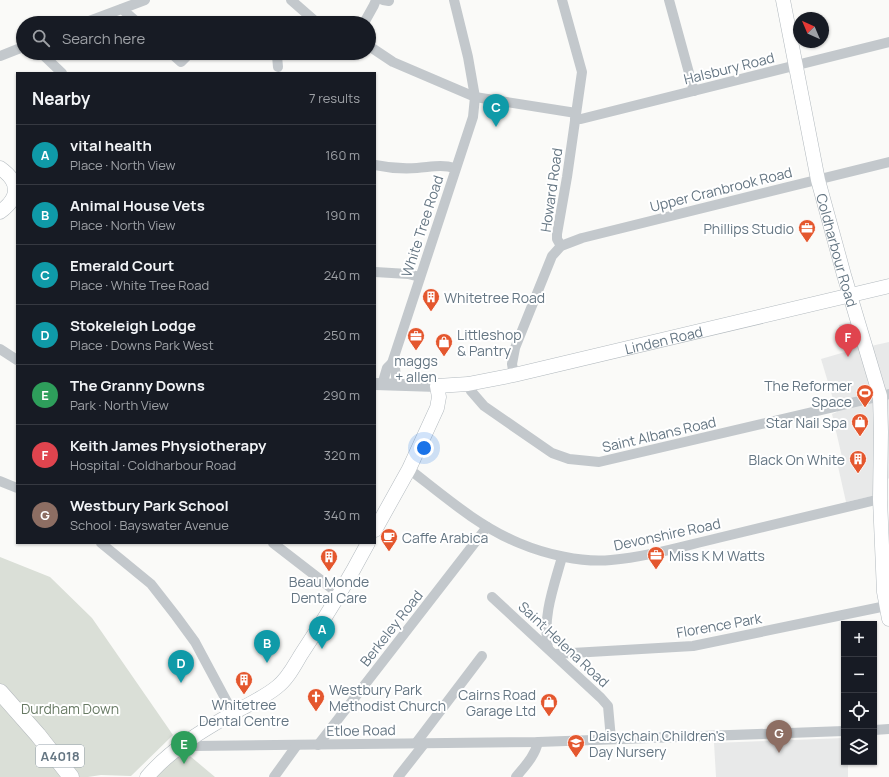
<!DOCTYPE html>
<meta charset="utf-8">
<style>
:root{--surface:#171b24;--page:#20242c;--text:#f1f3f6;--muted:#9ea1a6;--line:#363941;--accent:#7c3aed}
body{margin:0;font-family:Manrope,sans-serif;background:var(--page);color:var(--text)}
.controls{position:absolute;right:12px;bottom:12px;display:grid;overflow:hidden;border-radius:0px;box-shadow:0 1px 3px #0004}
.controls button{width:36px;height:36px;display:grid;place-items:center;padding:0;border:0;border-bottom:1px solid var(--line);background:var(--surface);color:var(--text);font:20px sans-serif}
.compass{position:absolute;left:793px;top:12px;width:36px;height:36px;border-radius:50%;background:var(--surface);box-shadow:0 1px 3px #0004;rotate:316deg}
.you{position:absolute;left:424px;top:448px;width:14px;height:14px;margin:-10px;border:3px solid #fff;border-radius:50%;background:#1a73e8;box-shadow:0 0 0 6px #1a73e833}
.badge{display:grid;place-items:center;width:26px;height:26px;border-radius:50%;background:var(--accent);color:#fff;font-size:13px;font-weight:700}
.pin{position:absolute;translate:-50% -33px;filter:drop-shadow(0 1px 2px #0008)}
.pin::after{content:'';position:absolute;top:21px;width:14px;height:12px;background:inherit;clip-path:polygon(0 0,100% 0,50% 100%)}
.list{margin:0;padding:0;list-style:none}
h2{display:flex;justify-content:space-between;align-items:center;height:52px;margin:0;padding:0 16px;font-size:17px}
h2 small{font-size:13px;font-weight:400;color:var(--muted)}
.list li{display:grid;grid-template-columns:26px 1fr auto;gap:12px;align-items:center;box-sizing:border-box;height:60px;padding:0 16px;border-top:1px solid var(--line)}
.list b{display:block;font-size:15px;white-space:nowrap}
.list p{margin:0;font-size:13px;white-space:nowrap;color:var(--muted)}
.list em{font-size:13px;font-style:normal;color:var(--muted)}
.icon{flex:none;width:22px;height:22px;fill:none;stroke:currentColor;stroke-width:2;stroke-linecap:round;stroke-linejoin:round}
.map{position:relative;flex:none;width:889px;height:777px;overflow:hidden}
.search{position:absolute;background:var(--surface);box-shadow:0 1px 3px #0004;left:16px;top:16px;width:360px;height:44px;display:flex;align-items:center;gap:10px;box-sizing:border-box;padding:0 14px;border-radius:22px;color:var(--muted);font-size:15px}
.panel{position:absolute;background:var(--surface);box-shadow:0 1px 3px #0004;left:16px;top:72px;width:360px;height:472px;border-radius:0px}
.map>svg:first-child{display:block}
.built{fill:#e8e9e9}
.green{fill:#dadfd7}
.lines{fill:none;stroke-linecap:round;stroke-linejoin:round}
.secondary-casing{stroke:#b3babf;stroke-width:15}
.primary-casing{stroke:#b5babe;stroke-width:17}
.minor{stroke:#c3c8cc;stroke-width:10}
.tertiary{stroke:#c3c8cc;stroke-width:12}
.secondary{stroke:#fff;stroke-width:14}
.primary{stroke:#fff;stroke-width:16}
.labels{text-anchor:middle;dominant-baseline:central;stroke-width:4;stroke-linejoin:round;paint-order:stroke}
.shield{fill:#fff;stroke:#939fa8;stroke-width:1}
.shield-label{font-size:13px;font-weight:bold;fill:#657683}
.street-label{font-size:14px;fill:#657683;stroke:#fff}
.poi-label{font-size:14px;fill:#657683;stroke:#fff;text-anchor:start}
.park-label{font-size:14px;fill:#687a64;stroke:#fff}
</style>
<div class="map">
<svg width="889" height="777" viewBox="0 0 889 777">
<rect width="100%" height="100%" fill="#fafaf8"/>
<g class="built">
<path d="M 863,319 L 871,346 L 889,342 L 889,478 L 872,496 L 846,502 L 837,462 L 842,457 L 832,414 L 837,412 L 821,359 L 845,352 L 839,325 Z"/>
<path d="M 844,738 L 844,762 L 848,762 L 848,777 L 716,777 L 714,743 Z"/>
</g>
<g class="green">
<path d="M 0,557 L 50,577 L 92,618 L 173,735 L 131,776 L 101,775 L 88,777 L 0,777 Z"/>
<path d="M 184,751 L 215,777 L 152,777 Z"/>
</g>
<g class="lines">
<defs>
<g id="secondary">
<path id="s1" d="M 783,0 L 818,180 L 844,275 L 880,396 L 881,432 L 880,499 L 884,592 L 889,619"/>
<path d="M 0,168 C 20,182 20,197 0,212"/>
<path id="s2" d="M 375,530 L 409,469 L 437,408 L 439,397 L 437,386 L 468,384 L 514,375 L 889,286"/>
<path d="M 147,777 C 171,749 203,730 235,712 C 249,704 265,697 277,687 C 288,679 295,664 302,653 C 326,617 348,581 368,543"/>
</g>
<path id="primary" d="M 0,692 L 38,735 L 71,777"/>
</defs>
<use href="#secondary" class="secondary-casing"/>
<use href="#primary" class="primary-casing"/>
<g class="minor">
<path d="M 291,0 L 315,21"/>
<path d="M 383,0 L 389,1"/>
<path d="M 669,0 L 694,91"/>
<path d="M 122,9 L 138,23"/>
<path d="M 84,23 L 145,0"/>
<path d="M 364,23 L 374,5 L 376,0"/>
<path d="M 369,46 L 393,62 L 475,97 L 576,113"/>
<path d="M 41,53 L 62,73"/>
<path d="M 171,53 L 181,62 L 189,54"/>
<path d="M 272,53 L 277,56 L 278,67"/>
<path d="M 0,56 L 23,47"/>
<path d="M 575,119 L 581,119 L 889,42"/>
<path d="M 375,165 C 389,168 403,169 417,168 C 431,167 441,164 455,168"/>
<path d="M 561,246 L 557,239 L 557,234 L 567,177 L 582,72 L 562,0"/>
<path d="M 375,272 L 408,274 L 420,277"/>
<path d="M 0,349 L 17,360"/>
<path d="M 392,363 L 395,368 L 397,385"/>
<path d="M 514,375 L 512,364 L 515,348 L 552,256 L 561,246 L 582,238 L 889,162"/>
<path d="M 468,384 L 471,391 L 484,406 L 552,453 L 569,459 L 599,462 L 889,394"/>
<path d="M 382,385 L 387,368 L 392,363 L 473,117 L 475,97 L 468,57 L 454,0"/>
<path d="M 409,469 C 444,496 478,526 519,543 C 545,554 582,563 611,560 C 647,557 683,546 718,538 C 772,525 826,512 880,499"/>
<path d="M 0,481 L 17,488"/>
<path d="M 101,543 L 151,584 L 176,616 L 195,642 L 233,713"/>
<path d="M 273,543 L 339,594"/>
<path d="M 492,597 L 601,698 L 608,706 L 611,739"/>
<path d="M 548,648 C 542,617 554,586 562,557"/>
<path d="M 555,654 L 693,646 L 886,606 L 889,607"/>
<path d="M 874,730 L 889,729"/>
<path d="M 185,742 L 194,746 L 538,742 L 844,731"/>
<path d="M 416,743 L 482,656"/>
<path d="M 318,745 L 487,527"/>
<path d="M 274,777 L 297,745"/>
<path d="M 398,777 L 424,744"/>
<path d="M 516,777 C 525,766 535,756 538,742"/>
</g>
<path class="tertiary" d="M 375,384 L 437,386"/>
<use href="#secondary" class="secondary"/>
<use href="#primary" class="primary"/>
</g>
<defs>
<symbol id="office-pin" viewBox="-11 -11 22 30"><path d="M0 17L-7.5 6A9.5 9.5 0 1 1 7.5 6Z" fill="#e4572e" stroke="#fff"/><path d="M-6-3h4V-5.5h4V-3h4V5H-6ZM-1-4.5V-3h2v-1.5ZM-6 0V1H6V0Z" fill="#fff"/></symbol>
<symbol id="building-pin" viewBox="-11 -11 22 30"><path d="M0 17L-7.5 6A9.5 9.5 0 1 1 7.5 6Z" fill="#e4572e" stroke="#fff"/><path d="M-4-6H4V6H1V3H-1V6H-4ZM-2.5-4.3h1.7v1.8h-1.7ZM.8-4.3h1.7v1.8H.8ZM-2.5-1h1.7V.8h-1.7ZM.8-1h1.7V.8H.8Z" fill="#fff"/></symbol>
<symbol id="shop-pin" viewBox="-11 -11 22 30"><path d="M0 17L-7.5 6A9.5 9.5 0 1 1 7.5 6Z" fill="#e4572e" stroke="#fff"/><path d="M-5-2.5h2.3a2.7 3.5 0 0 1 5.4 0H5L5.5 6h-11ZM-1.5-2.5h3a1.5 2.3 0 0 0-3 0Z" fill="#fff"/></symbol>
<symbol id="stadium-pin" viewBox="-11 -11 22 30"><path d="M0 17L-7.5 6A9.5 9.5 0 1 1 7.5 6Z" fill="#e4572e" stroke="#fff"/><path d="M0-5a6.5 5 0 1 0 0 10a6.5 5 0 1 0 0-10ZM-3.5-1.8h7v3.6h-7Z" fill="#fff"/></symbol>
<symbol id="cafe-pin" viewBox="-11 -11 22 30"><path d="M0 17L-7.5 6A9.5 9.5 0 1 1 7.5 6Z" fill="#e4572e" stroke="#fff"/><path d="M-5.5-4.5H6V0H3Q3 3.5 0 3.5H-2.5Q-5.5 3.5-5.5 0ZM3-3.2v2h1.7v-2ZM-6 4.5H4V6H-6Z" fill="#fff"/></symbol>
<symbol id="church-pin" viewBox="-11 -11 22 30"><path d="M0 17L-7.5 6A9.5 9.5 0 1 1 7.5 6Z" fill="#e4572e" stroke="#fff"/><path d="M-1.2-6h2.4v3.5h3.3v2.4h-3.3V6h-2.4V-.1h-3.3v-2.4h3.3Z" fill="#fff"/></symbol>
<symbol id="school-pin" viewBox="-11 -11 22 30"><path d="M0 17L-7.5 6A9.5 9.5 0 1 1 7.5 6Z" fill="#e4572e" stroke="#fff"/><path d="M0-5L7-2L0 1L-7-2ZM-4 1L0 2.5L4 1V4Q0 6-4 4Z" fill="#fff"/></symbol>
</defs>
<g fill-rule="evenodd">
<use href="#office-pin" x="797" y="218" width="20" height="27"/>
<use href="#building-pin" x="421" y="287" width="20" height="27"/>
<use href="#office-pin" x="406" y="326" width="20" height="27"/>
<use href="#shop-pin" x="434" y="332" width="20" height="27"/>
<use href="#stadium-pin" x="855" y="383" width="20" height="27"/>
<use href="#shop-pin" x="850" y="412" width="20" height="27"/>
<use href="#building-pin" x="848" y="449" width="20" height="27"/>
<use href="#cafe-pin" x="379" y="527" width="20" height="27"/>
<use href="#office-pin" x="646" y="545" width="20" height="27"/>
<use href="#building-pin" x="319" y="547" width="20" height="27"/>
<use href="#building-pin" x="234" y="670" width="20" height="27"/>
<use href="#church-pin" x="306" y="687" width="20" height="27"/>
<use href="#shop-pin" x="539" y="692" width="20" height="27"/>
<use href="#school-pin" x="566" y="733" width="20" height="27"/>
</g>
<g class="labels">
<rect class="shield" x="36" y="745" width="48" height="22" rx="3"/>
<g class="shield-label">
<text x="60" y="756">A4018</text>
</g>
<g class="street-label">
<text transform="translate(729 68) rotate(-14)">Halsbury Road</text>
<text transform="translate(721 189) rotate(-14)">Upper Cranbrook Road</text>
<text transform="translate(551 190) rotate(-82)">Howard Road</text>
<text transform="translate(422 226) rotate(-72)">White Tree Road</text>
<text stroke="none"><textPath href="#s1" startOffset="256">Coldharbour Road</textPath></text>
<text stroke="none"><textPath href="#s2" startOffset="391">Linden Road</textPath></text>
<text transform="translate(659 434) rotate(-13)">Saint Albans Road</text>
<text transform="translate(667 534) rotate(-12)">Devonshire Road</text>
<text transform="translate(719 625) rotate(-10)">Florence Park</text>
<text transform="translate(391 628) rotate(-52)">Berkeley Road</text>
<text transform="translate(564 644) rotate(43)">Saint Helena Road</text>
<text transform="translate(361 730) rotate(-1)">Etloe Road</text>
</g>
<g class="poi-label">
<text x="794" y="228" text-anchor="end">Phillips Studio</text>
<text x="444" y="297">Whitetree Road</text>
<text x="457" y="334">Littleshop<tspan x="457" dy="16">&amp; Pantry</tspan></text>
<text x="416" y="360" text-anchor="middle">maggs<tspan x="416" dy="16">+ allen</tspan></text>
<text x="852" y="385" text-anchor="end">The Reformer<tspan x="852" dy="16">Space</tspan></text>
<text x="847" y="422" text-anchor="end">Star Nail Spa</text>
<text x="845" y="459" text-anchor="end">Black On White</text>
<text x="402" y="537">Caffe Arabica</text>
<text x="669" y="555">Miss K M Watts</text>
<text x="329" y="581" text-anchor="middle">Beau Monde<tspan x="329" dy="16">Dental Care</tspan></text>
<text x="329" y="689">Westbury Park<tspan x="329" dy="16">Methodist Church</tspan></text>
<text x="536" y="694" text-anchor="end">Cairns Road<tspan x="536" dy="16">Garage Ltd</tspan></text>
<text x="244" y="704" text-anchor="middle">Whitetree<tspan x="244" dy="16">Dental Centre</tspan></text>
<text x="589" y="735">Daisychain Children's<tspan x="589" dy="16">Day Nursery</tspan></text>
</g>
<g class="park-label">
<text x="70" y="708">Durdham Down</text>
</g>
</g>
</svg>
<div class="controls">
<button>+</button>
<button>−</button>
<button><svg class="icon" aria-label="locate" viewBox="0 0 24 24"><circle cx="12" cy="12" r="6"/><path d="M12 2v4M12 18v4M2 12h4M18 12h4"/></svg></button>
<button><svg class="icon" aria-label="layers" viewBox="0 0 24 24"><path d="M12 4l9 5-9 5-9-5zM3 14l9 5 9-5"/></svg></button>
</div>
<svg class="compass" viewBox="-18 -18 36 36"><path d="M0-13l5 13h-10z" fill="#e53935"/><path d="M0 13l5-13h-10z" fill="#9ea1a6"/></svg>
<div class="you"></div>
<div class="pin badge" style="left:322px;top:649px;background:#0f9aa8">A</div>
<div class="pin badge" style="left:267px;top:663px;background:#0f9aa8">B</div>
<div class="pin badge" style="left:496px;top:127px;background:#0f9aa8">C</div>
<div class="pin badge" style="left:181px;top:683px;background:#0f9aa8">D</div>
<div class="pin badge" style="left:184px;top:764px;background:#2e9e5b">E</div>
<div class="pin badge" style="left:848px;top:357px;background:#e0444e">F</div>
<div class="pin badge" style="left:779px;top:753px;background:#8d6e63">G</div>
<div class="search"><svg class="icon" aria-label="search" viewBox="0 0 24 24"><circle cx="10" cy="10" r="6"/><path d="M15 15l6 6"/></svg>Search here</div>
<section class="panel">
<h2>Nearby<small>7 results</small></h2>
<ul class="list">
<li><span class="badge" style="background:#0f9aa8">A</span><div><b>vital health</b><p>Place · North View</p></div><em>160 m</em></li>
<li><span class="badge" style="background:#0f9aa8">B</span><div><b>Animal House Vets</b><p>Place · North View</p></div><em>190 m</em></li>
<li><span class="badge" style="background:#0f9aa8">C</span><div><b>Emerald Court</b><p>Place · White Tree Road</p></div><em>240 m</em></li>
<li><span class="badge" style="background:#0f9aa8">D</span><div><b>Stokeleigh Lodge</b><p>Place · Downs Park West</p></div><em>250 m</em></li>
<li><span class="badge" style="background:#2e9e5b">E</span><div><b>The Granny Downs</b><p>Park · North View</p></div><em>290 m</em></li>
<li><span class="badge" style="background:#e0444e">F</span><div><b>Keith James Physiotherapy</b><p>Hospital · Coldharbour Road</p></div><em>320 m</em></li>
<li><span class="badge" style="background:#8d6e63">G</span><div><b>Westbury Park School</b><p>School · Bayswater Avenue</p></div><em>340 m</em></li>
</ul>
</section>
</div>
